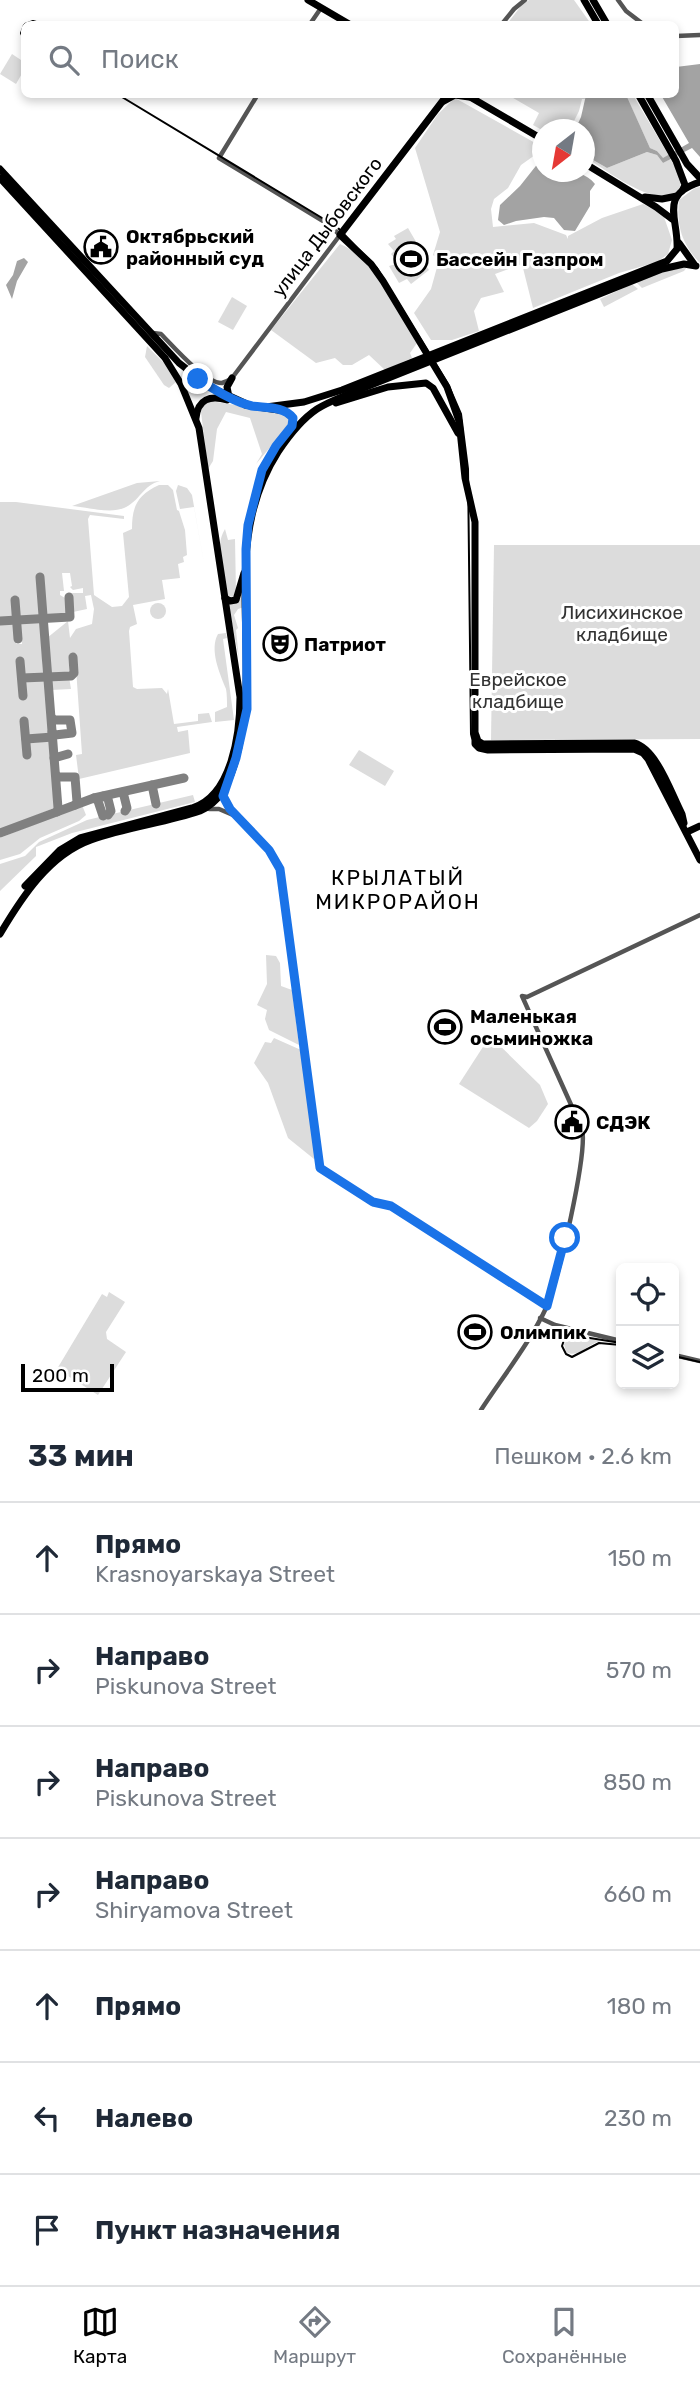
<!DOCTYPE html>
<html lang="ru">
<meta charset="utf-8">
<style>
:root{--surface:#fff;--page:#f6f6f7;--text:#1f2937;--muted:#747a83;--line:#e0e1e3;--accent:#000}
body{margin:0;font-family:Rubik,sans-serif;background:var(--page);color:var(--text)}
.controls{position:absolute;right:21px;bottom:21px;display:grid;overflow:hidden;border-radius:10px;box-shadow:0 4px 10px #0003}
.controls button{width:63px;height:63px;display:grid;place-items:center;padding:0;border:0;border-bottom:2px solid var(--line);background:var(--surface);color:var(--text);font:35px sans-serif}
.compass{position:absolute;left:532px;top:119px;width:63px;height:63px;border-radius:50%;background:var(--surface);box-shadow:0 4px 10px #0003;rotate:211deg}
.scale{position:absolute;left:21px;bottom:18px;width:93px;box-sizing:border-box;padding-left:7px;border:4px solid #000;border-top:0;font-size:19px;line-height:24px;white-space:nowrap;color:#000;-webkit-text-stroke:5px #fff;paint-order:stroke}
.stop{position:absolute;width:21px;height:21px;margin:-16px;border:5px solid #1a73e8;border-radius:50%;background:#fff}
.stop.end{background:#1a73e8;border-color:#fff;box-shadow:0 2px 7px #0008}
.list{margin:0;padding:0;list-style:none}
h2{display:flex;justify-content:space-between;align-items:center;height:91px;margin:0;padding:0 28px;font-size:30px}
h2 small{font-size:23px;font-weight:400;color:var(--muted)}
.list li{display:grid;grid-template-columns:46px 1fr auto;gap:21px;align-items:center;box-sizing:border-box;height:112px;padding:0 28px;border-top:2px solid var(--line)}
.list b{display:block;font-size:26px;white-space:nowrap}
.list p{margin:0;font-size:23px;white-space:nowrap;color:var(--muted)}
.list em{font-size:23px;font-style:normal;color:var(--muted)}
.icon{flex:none;width:38px;height:38px;fill:none;stroke:currentColor;stroke-width:2;stroke-linecap:round;stroke-linejoin:round}
.map{position:relative;flex:none;width:700px;height:1410px;overflow:hidden}
.search{position:absolute;background:var(--surface);box-shadow:0 4px 10px #0003;left:21px;right:21px;top:21px;height:77px;display:flex;align-items:center;gap:18px;box-sizing:border-box;padding:0 24px;border-radius:10px;color:var(--muted);font-size:26px}
.sheet{height:875px;background:var(--surface)}
nav{display:flex;justify-content:space-around;align-items:center;box-sizing:border-box;height:98px;border-top:2px solid var(--line);background:var(--surface);font-size:19px;color:var(--muted)}
nav a{display:grid;justify-items:center;gap:4px}
nav .on{color:var(--accent)}
.map>svg:first-child{display:block}
.green{fill:#dcdcdc}
.water{fill:#a3a3a3}
.lines{fill:none;stroke-linecap:round;stroke-linejoin:round}
.taxiway{stroke:#808080;stroke-width:9}
.minor{stroke:#555;stroke-width:4.5}
.major{stroke:#000;stroke-width:7}
.tram{stroke:#000;stroke-width:2}
.route{stroke:#1a73e8;stroke-width:9}
.labels{text-anchor:middle;dominant-baseline:central;stroke-width:6;stroke-linejoin:round;paint-order:stroke}
.street-label{font-size:19px;fill:#000;stroke:#fff}
.poi-label{font-size:19px;font-weight:bold;fill:#000;stroke:#fff;text-anchor:start}
.park-label{font-size:19px;fill:#333;stroke:#fff}
.neighbourhood-label{font-size:21px;letter-spacing:2px;fill:#000;stroke:#fff}
</style>
<div class="map">
<svg width="700" height="1410" viewBox="0 0 700 1410">
<rect width="100%" height="100%" fill="#fff"/>
<g class="green">
<path d="M 529,0 L 574,0 L 591,24 L 507,24 L 521,6 Z"/>
<path d="M 12,54 L 24,62 L 24,70 L 16,84 L 0,74 Z"/>
<path d="M 508,95 L 586,95 L 585,99 L 582,99 L 579,111 L 570,129 L 542,130 L 533,125 L 539,113 Z"/>
<path d="M 622,95 L 633,95 L 669,156 L 663,159 L 657,151 L 650,148 L 627,98 Z"/>
<path d="M 455,98 L 537,144 L 542,150 L 521,165 L 508,188 L 494,199 L 491,209 L 493,227 L 534,223 L 566,235 L 568,239 L 568,236 L 602,218 L 643,204 L 663,214 L 672,240 L 668,254 L 657,262 L 619,273 L 533,308 L 522,264 L 495,274 L 504,292 L 481,298 L 474,311 L 479,331 L 452,340 L 431,340 L 414,313 L 431,289 L 439,260 L 433,255 L 440,232 L 415,148 L 438,114 Z"/>
<path d="M 647,152 L 657,155 L 663,163 L 670,159 C 676,168 686,180 678,190 C 660,212 606,170 588,159 L 586,156 L 607,168 Z"/>
<path d="M 700,187 L 700,263 C 682,245 676,225 679,200 L 695,188 Z"/>
<path d="M 408,228 L 429,264 L 426,266 L 429,270 L 411,284 L 407,279 L 399,283 L 389,266 L 399,263 L 391,254 L 394,251 L 388,244 L 396,239 L 394,236 Z"/>
<path d="M 340,244 C 373,257 399,313 417,343 L 410,353 L 412,358 L 385,370 L 369,355 L 352,365 L 343,365 L 335,358 L 316,363 L 271,330 Z"/>
<path d="M 687,267 L 684,271 L 642,288 L 636,282 L 661,272 Z"/>
<path d="M 632,284 L 638,289 L 604,307 L 600,299 Z"/>
<path d="M 232,297 L 247,306 L 233,330 L 218,322 Z"/>
<path d="M 147,346 L 168,367 L 176,382 L 169,388 L 164,385 L 145,357 Z"/>
<path d="M 210,401 L 285,413 L 290,418 L 289,425 L 256,464 L 262,454 L 250,418 L 226,412 L 217,429 L 213,461 L 208,469 L 201,412 L 203,406 Z"/>
<path d="M 160,481 C 143,485 139,502 124,508 C 110,514 86,507 72,506 L 137,483 Z"/>
<path d="M 159,485 L 168,485 L 173,490 L 177,510 L 179,511 L 185,530 L 187,555 L 183,557 L 184,562 L 178,564 L 180,578 L 162,580 L 165,599 L 133,605 L 137,624 L 130,627 L 129,631 L 133,687 L 137,689 L 162,688 L 167,694 L 168,689 L 174,724 L 198,721 L 198,714 L 209,713 L 212,722 L 177,727 L 178,732 L 188,730 L 190,753 L 79,779 L 76,755 L 82,754 L 75,654 L 69,654 L 69,673 L 52,674 L 49,672 L 47,638 L 68,621 L 70,638 L 76,629 L 92,624 L 94,609 L 91,595 L 85,596 L 87,609 L 73,612 L 69,593 L 83,593 L 83,588 L 73,590 L 70,587 L 72,586 L 70,573 L 62,573 L 64,591 L 60,591 L 60,595 L 65,598 L 66,613 L 45,615 L 42,573 L 40,573 L 38,576 L 40,615 L 19,616 L 18,596 L 12,596 L 13,617 L 0,617 L 0,502 L 16,502 L 124,516 L 124,519 L 90,515 L 88,519 L 94,595 L 112,607 L 122,606 L 129,597 L 123,533 L 132,529 C 132,507 137,495 159,485 Z"/>
<path d="M 178,485 L 187,488 L 192,495 L 205,569 L 194,507 L 180,509 L 176,491 Z"/>
<path d="M 225,529 L 228,540 L 235,539 L 236,593 L 233,597 L 228,596 C 225,575 213,548 225,529 Z"/>
<path d="M 494,545 L 700,545 L 700,739 L 491,740 Z"/>
<path d="M 244,595 L 244,607 L 238,609 L 234,615 L 238,628 L 236,630 L 239,659 L 228,603 L 237,602 Z"/>
<circle cx="158" cy="611" r="8"/>
<path d="M 40,620 L 43,675 L 24,676 L 22,657 L 16,658 L 20,699 L 25,698 L 24,680 L 43,679 L 45,681 L 49,735 L 28,737 L 27,718 L 21,719 L 25,758 L 30,757 L 29,740 L 49,738 L 54,808 L 0,830 L 0,622 L 14,622 L 16,644 L 22,644 L 20,621 Z"/>
<path d="M 226,633 L 227,638 L 223,639 L 234,720 L 215,722 L 215,712 L 227,707 C 227,702 227,694 226,689 C 220,674 209,650 218,634 Z"/>
<path d="M 69,677 L 71,689 L 51,690 L 51,678 Z"/>
<path d="M 359,750 L 394,771 L 385,786 L 349,765 Z"/>
<path d="M 193,795 L 195,802 L 72,833 L 36,847 L 36,856 L 0,891 L 0,864 L 25,856 L 39,842 L 87,820 Z"/>
<path d="M 82,805 L 86,815 L 79,821 L 40,838 L 20,854 L 0,860 L 0,838 Z"/>
<path d="M 266,955 L 276,956 L 280,963 L 281,986 L 292,990 L 299,1045 L 269,1030 L 265,1019 L 267,1010 L 257,1005 L 267,984 Z"/>
<path d="M 490,1036 L 540,1085 L 548,1104 L 537,1121 L 529,1128 L 459,1084 Z"/>
<path d="M 274,1038 L 301,1050 L 316,1157 L 314,1159 L 288,1138 L 268,1083 L 254,1063 L 265,1042 L 271,1043 Z"/>
<path d="M 109,1292 L 125,1302 L 106,1332 L 107,1339 L 126,1352 L 98,1395 L 57,1369 L 102,1294 L 107,1297 Z"/>
<path d="M 571,1336 L 601,1341 C 588,1343 579,1359 566,1352 L 564,1344 Z"/>
</g>
<g class="water">
<path d="M 700,64 L 700,157 L 692,148 L 663,163 L 657,155 L 647,152 L 607,168 L 586,156 L 585,158 L 584,130 L 575,130 L 581,117 L 586,95 L 622,95 L 627,97 L 650,148 L 657,151 L 663,158 L 689,143 L 661,95 L 676,94 L 676,67 Z"/>
<path d="M 539,162 L 542,162 L 542,172 C 561,172 582,168 595,184 L 590,191 L 590,206 L 575,231 L 564,230 L 554,218 L 544,217 L 516,221 L 504,225 L 498,220 L 500,205 L 520,186 Z"/>
<path d="M 24,258 L 28,262 L 17,281 L 12,299 L 6,285 L 13,275 L 17,261 Z"/>
</g>
<g class="lines">
<g class="taxiway">
<path d="M 40,577 L 58,808 L 57,812"/>
<path d="M 15,600 L 18,639"/>
<path d="M 0,621 L 70,617 L 69,597"/>
<path d="M 20,661 L 23,696"/>
<path d="M 22,678 L 71,676 L 74,673 L 73,657"/>
<path d="M 52,718 L 54,720 L 70,720 L 72,733 L 55,735 L 52,732"/>
<path d="M 24,721 L 27,755"/>
<path d="M 26,739 L 53,737"/>
<path d="M 54,758 L 68,754"/>
<path d="M 56,775 L 58,777 L 75,777 L 77,802 L 75,805"/>
<path d="M 152,785 L 156,804"/>
<path d="M 123,792 L 127,808 L 125,811"/>
<path d="M 103,796 L 108,799 L 111,811 L 108,815"/>
<path d="M 94,798 L 98,801 L 103,816"/>
<path d="M 0,833 L 94,798 L 184,778"/>
</g>
<g class="minor">
<path d="M 618,0 L 626,11 L 643,24"/>
<path d="M 310,24 L 321,8"/>
<path d="M 502,24 L 514,9 L 525,0"/>
<path d="M 676,36 L 700,35"/>
<path d="M 153,333 L 161,334 C 172,345 206,384 222,383 C 225,382 229,380 232,378 L 340,235 L 328,224 L 219,158 L 258,94"/>
<path d="M 223,794 L 228,807 L 269,850 L 280,869 L 320,1168 L 373,1202 L 391,1206 L 547,1306"/>
<path d="M 209,809 L 219,809 L 233,815"/>
<path d="M 540,1318 L 555,1325 L 621,1341"/>
<path d="M 674,1355 L 700,1361"/>
<path d="M 481,1410 C 502,1378 531,1341 547,1306 C 558,1282 588,1152 582,1129 L 522,996 L 527,997 L 700,915"/>
</g>
<g class="major">
<path d="M 308,0 L 349,24"/>
<path d="M 584,0 L 598,24"/>
<path d="M 593,0 L 607,24"/>
<path d="M 448,94 L 340,235 L 371,264 L 383,281 L 447,387 L 459,421 L 465,478 L 475,522 L 475,744 L 479,748 L 488,750 L 634,749 L 643,753 L 648,759 L 700,860"/>
<path d="M 465,94 L 542,139"/>
<path d="M 638,94 L 676,161 L 685,185 L 682,191"/>
<path d="M 647,94 L 687,164 L 700,178"/>
<path d="M 444,101 L 455,95 L 469,97"/>
<path d="M 584,163 L 656,207 L 672,219"/>
<path d="M 0,169 L 179,363 L 210,387 L 249,405"/>
<path d="M 0,178 L 165,358 L 181,384 L 199,428 L 240,697 C 240,733 232,796 192,808 L 80,838 L 60,850 L 25,886"/>
<path d="M 645,197 L 662,199 L 677,196"/>
<path d="M 679,243 L 694,264"/>
<path d="M 229,397 L 227,387 L 232,378"/>
<path d="M 336,403 L 388,387 L 426,383 L 433,388 L 458,433"/>
<path d="M 245,405 L 285,411 L 293,418 L 292,426 L 267,462"/>
<path d="M 266,407 L 304,402 L 342,390 L 667,261 L 677,249 C 679,219 658,195 700,182"/>
<path d="M 196,418 C 198,399 210,395 227,400"/>
<path d="M 225,598 L 230,601 L 236,600 L 244,573"/>
<path d="M 476,735 L 478,741 L 483,744 L 634,743 C 657,749 671,793 682,814 L 684,823"/>
<path d="M 687,832 L 700,826"/>
<path d="M 0,934 C 22,897 49,855 91,840 C 127,827 165,823 200,811 C 219,803 228,785 234,766 C 267,660 216,549 278,452 C 288,437 302,419 317,409 C 328,402 340,398 351,393 L 662,269 L 684,264 L 696,266"/>
</g>
<g class="tram">
<path d="M 25,24 L 33,21 L 43,24"/>
<path d="M 24,25 L 21,33 L 24,40"/>
<path d="M 117,94 L 337,227 L 377,268 L 448,384 L 461,414 L 468,469 L 471,734 C 473,745 480,748 490,748 L 634,747 L 644,750 L 650,758 L 700,862"/>
<path d="M 621,1343 L 571,1335 L 565,1337 L 562,1346 L 566,1354 L 572,1357 L 599,1343 L 621,1345"/>
<path d="M 674,1356 L 700,1362"/>
</g>
</g>
<g class="lines">
<path class="route" d="M 198,379 C 214,389 233,402 252,406 C 265,408 284,406 293,418 L 292,426 L 276,446 L 262,470 L 248,525 L 246,549 L 247,709 L 236,758 L 223,796 L 230,809 L 269,850 L 280,869 L 320,1168 L 373,1202 L 391,1206 L 547,1306 L 565,1238"/>
</g>
<defs>
<symbol id="civic-ring" viewBox="-11 -11 22 22"><circle r="9.5" fill="#fff" stroke="#000" stroke-width="1.5"/><path d="M-.6-6.5H3V-4.5H.6V-3L4-1V1h2V6H-6V1h2V-1L-.6-3ZM-1.2 2.5V6h2.4V2.5Z" fill="#000"/></symbol>
<symbol id="stadium-ring" viewBox="-11 -11 22 22"><circle r="9.5" fill="#fff" stroke="#000" stroke-width="1.5"/><path d="M0-5a6.5 5 0 1 0 0 10a6.5 5 0 1 0 0-10ZM-3.5-1.8h7v3.6h-7Z" fill="#000"/></symbol>
<symbol id="theatre-ring" viewBox="-11 -11 22 22"><circle r="9.5" fill="#fff" stroke="#000" stroke-width="1.5"/><path d="M-5-5.5Q0-4 5-5.5V0Q5 5 0 6Q-5 5-5 0ZM-3.3-2.5H-1v1.5H-3.3ZM1-2.5H3.3v1.5H1ZM-2.8 1Q0 5.5 2.8 1Z" fill="#000"/></symbol>
</defs>
<g fill-rule="evenodd">
<use href="#civic-ring" x="82" y="228" width="38" height="38"/>
<use href="#stadium-ring" x="392" y="240" width="38" height="38"/>
<use href="#theatre-ring" x="261" y="625" width="38" height="38"/>
<use href="#stadium-ring" x="426" y="1008" width="38" height="38"/>
<use href="#civic-ring" x="553" y="1103" width="38" height="38"/>
<use href="#stadium-ring" x="456" y="1313" width="38" height="38"/>
</g>
<g class="labels">
<g class="street-label">
<text transform="translate(327 227) rotate(-53)">улица Дыбовского</text>
</g>
<g class="poi-label">
<text x="126" y="236">Октябрьский<tspan x="126" dy="22">районный суд</tspan></text>
<text x="436" y="259">Бассейн Газпром</text>
<text x="304" y="644">Патриот</text>
<text x="470" y="1016">Маленькая<tspan x="470" dy="22">осьминожка</tspan></text>
<text x="596" y="1122">СДЭК</text>
<text x="500" y="1332">Олимпик</text>
</g>
<g class="park-label">
<text x="622" y="612">Лисихинское<tspan x="622" dy="22">кладбище</tspan></text>
<text x="518" y="679">Еврейское<tspan x="518" dy="22">кладбище</tspan></text>
</g>
<g class="neighbourhood-label">
<text x="398" y="877">КРЫЛАТЫЙ<tspan x="398" dy="24">МИКРОРАЙОН</tspan></text>
</g>
</g>
</svg>
<div class="controls">
<button><svg class="icon" aria-label="locate" viewBox="0 0 24 24"><circle cx="12" cy="12" r="6"/><path d="M12 2v4M12 18v4M2 12h4M18 12h4"/></svg></button>
<button><svg class="icon" aria-label="layers" viewBox="0 0 24 24"><path d="M12 4l9 5-9 5-9-5zM3 14l9 5 9-5"/></svg></button>
</div>
<svg class="compass" viewBox="-18 -18 36 36"><path d="M0-13l5 13h-10z" fill="#e53935"/><path d="M0 13l5-13h-10z" fill="#747a83"/></svg>
<div class="scale">200 m</div>
<div class="stop" style="left:565px;top:1238px"></div>
<div class="stop end" style="left:198px;top:379px"></div>
<div class="search"><svg class="icon" aria-label="search" viewBox="0 0 24 24"><circle cx="10" cy="10" r="6"/><path d="M15 15l6 6"/></svg>Поиск</div>
</div>
<section class="sheet">
<h2>33 мин<small>Пешком · 2.6 km</small></h2>
<ul class="list">
<li><svg class="icon" aria-label="ahead" viewBox="0 0 24 24"><path d="M12 20V5M6 11l6-6 6 6"/></svg><div><b>Прямо</b><p>Krasnoyarskaya Street</p></div><em>150 m</em></li>
<li><svg class="icon" aria-label="right" viewBox="0 0 24 24"><path d="M7 20v-9h11M14 6l5 5-5 5"/></svg><div><b>Направо</b><p>Piskunova Street</p></div><em>570 m</em></li>
<li><svg class="icon" aria-label="right" viewBox="0 0 24 24"><path d="M7 20v-9h11M14 6l5 5-5 5"/></svg><div><b>Направо</b><p>Piskunova Street</p></div><em>850 m</em></li>
<li><svg class="icon" aria-label="right" viewBox="0 0 24 24"><path d="M7 20v-9h11M14 6l5 5-5 5"/></svg><div><b>Направо</b><p>Shiryamova Street</p></div><em>660 m</em></li>
<li><svg class="icon" aria-label="ahead" viewBox="0 0 24 24"><path d="M12 20V5M6 11l6-6 6 6"/></svg><div><b>Прямо</b></div><em>180 m</em></li>
<li><svg class="icon" aria-label="left" viewBox="0 0 24 24"><path d="M17 20v-9H6M10 6l-5 5 5 5"/></svg><div><b>Налево</b></div><em>230 m</em></li>
<li><svg class="icon" aria-label="arrive" viewBox="0 0 24 24"><path d="M6 21V4h12l-3 4 3 4H6"/></svg><div><b>Пункт назначения</b></div></li>
</ul>
</section>
<nav>
<a class="on"><svg class="icon" aria-label="map" viewBox="0 0 24 24"><path d="M3 6l6-2 6 2 6-2v14l-6 2-6-2-6 2zM9 4v14M15 6v14"/></svg>Карта</a>
<a><svg class="icon" aria-label="directions" viewBox="0 0 24 24"><path d="M12 3l9 9-9 9-9-9zM9 14v-3h6M13 9l2 2-2 2"/></svg>Маршрут</a>
<a><svg class="icon" aria-label="saved" viewBox="0 0 24 24"><path d="M7 4h10v16l-5-4-5 4z"/></svg>Сохранённые</a>
</nav>
